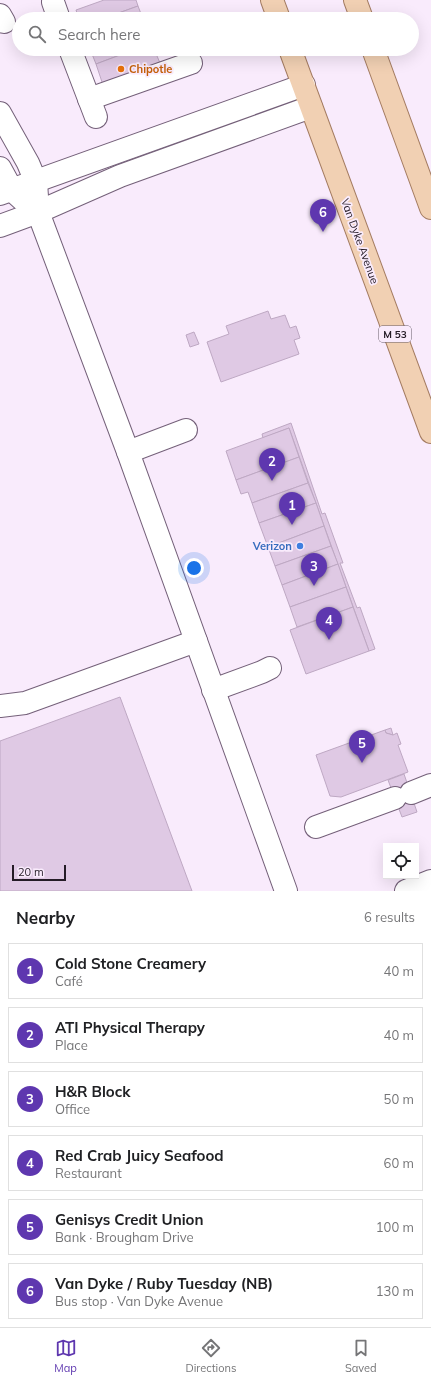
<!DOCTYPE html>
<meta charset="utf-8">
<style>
:root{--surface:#fff;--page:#f6f6f6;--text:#202124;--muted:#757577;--line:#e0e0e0;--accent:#5e37af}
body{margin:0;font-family:Mulish,sans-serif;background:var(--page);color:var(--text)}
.controls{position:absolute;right:12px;bottom:12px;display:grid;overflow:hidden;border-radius:0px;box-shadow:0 4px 16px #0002}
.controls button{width:36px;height:36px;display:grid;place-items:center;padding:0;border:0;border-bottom:1px solid var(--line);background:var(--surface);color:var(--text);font:20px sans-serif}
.scale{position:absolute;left:12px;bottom:10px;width:54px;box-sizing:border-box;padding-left:4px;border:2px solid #251c27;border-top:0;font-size:11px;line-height:14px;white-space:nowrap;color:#251c27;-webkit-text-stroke:3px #f9ebfc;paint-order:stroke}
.you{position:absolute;left:194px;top:568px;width:14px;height:14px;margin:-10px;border:3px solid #fff;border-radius:50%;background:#1a73e8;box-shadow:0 0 0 6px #1a73e833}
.badge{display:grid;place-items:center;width:26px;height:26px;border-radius:50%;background:var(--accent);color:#fff;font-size:13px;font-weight:700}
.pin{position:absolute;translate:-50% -33px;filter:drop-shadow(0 1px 2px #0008)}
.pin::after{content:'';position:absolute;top:21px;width:14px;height:12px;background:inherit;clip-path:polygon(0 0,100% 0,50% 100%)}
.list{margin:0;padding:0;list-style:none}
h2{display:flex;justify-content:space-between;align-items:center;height:52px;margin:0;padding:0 16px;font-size:17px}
h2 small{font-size:13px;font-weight:400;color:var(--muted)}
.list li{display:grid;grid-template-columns:26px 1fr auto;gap:12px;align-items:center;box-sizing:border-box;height:56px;margin:0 8px 8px;padding:0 8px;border:1px solid var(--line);border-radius:0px}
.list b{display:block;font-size:15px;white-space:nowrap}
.list p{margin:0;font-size:13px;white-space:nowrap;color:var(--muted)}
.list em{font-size:13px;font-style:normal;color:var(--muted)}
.icon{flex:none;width:22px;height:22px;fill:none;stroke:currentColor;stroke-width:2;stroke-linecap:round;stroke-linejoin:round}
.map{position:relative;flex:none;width:431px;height:891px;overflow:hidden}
.search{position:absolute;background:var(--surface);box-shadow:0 4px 16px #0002;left:12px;right:12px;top:12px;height:44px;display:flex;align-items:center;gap:10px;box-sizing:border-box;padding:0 14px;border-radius:22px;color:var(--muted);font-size:15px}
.sheet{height:436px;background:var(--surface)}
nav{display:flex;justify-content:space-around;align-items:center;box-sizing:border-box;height:56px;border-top:1px solid var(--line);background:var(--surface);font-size:11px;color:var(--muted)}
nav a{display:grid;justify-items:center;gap:2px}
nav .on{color:var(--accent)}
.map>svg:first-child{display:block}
.building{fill:#dfc9e4;stroke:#bea8c3}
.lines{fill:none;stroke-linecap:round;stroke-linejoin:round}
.minor-casing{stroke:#746079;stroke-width:24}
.major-casing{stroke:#a47c62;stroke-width:24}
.minor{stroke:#fff;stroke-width:22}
.major{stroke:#f1d0b3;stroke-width:22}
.food-dot{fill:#e8710a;stroke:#f9ebfc;stroke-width:1.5}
.shop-dot{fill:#3f7fe0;stroke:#f9ebfc;stroke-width:1.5}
.labels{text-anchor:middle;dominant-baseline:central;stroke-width:3.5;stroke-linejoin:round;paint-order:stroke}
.shield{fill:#f9ebfc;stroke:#655a67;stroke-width:1}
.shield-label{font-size:10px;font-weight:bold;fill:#251c27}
.food-label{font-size:11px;font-weight:bold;fill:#c56008;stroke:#f9ebfc;text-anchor:start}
.street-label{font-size:11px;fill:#251c27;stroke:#f9ebfc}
.shop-label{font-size:11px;font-weight:bold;fill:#366cbe;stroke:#f9ebfc;text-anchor:end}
</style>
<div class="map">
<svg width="431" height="891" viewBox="0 0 431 891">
<rect width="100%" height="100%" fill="#f9ebfc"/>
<g class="building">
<path d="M 104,0 L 136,0 L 138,6 L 102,19 L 79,19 L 76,10 Z"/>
<path d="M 138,6 L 143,19 L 102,19 Z"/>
<path d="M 90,49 L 136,49 L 96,64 Z"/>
<path d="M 136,49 L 154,49 L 160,63 L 103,85 L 96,64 Z"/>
<path d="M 268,311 L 271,319 L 285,315 L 290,328 L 296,326 L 300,338 L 294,340 L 299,354 L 221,382 L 207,342 L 229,334 L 226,326 Z"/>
<path d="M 194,332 L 199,344 L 190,347 L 186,335 Z"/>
<path d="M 291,423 L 322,514 L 325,513 L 343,563 L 340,563 L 357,608 L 360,607 L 375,649 L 369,651 L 289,428 L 263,438 L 262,434 Z"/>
<path d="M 289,428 L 299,457 L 236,480 L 226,451 Z"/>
<path d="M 299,457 L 308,483 L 252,503 L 248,492 L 241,494 L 236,480 Z"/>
<path d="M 308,483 L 316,503 L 259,523 L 252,503 Z"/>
<path d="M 316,503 L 324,526 L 268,547 L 259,523 Z"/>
<path d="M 324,526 L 331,546 L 275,566 L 268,547 Z"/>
<path d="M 331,546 L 338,564 L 282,585 L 275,566 Z"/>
<path d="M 338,564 L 346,587 L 290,607 L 282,585 Z"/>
<path d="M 346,587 L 353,607 L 297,627 L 290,607 Z"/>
<path d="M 353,607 L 369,651 L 306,674 L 290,630 Z"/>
<path d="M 120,697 L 192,891 L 0,891 L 0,741 Z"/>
<path d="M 391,728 L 393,735 L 386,733 L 385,730 Z"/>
<path d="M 385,730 L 386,733 L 393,735 L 397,733 L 401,744 L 398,745 L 408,772 L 341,797 L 330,796 L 316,755 Z"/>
<path d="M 404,774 L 417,812 L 402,817 L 388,780 Z"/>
</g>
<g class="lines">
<defs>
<g id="minor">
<path d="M 53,2 L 59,19"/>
<path d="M 0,15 L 4,22"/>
<path d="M 70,49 L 96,117"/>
<path d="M 89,99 L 191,63"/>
<path d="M 0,113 L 28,163 L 36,182 L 38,212 L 128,452 L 286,891"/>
<path d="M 0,168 L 12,190 L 23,200"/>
<path d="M 0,194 L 304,85"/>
<path d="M 0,226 L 38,212 L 120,176 L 311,107"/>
<path d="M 128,452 L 186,430"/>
<path d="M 213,690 L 262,672 L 270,668"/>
<path d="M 0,706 L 25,703 L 196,641"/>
<path d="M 411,793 L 431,785"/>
<path d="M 316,827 L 395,798"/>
<path d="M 406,891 L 431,881"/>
</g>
<g id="major">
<path d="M 272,0 L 279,19"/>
<path d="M 355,0 L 362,19"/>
<path d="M 290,49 L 431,432"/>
<path d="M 373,49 L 431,208"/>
</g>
</defs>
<use href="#minor" class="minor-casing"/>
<use href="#major" class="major-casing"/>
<use href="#minor" class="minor"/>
<use href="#major" class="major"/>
</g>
<circle class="food-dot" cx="121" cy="69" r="4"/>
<circle class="shop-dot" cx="300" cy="546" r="4"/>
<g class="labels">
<rect class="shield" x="379" y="326" width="32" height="16" rx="3"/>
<g class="shield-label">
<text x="395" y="334">M 53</text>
</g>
<g class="food-label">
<text x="129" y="69">Chipotle</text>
</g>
<g class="street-label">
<text transform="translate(360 241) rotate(70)">Van Dyke Avenue</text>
</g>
<g class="shop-label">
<text x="292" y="546">Verizon</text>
</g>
</g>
</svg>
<div class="controls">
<button><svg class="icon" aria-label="locate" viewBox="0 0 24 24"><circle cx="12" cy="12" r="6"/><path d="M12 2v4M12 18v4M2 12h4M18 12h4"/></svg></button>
</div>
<div class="scale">20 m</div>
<div class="you"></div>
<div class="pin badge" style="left:292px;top:525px">1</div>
<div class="pin badge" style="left:272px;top:481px">2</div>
<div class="pin badge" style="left:314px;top:586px">3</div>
<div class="pin badge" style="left:329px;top:640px">4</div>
<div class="pin badge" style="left:362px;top:763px">5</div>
<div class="pin badge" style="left:323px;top:232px">6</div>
<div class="search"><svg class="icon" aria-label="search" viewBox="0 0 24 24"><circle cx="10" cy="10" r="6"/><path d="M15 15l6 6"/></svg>Search here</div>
</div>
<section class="sheet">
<h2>Nearby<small>6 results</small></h2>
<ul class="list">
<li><span class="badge">1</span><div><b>Cold Stone Creamery</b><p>Café</p></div><em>40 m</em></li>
<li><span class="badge">2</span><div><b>ATI Physical Therapy</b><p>Place</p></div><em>40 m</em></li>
<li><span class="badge">3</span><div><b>H&amp;R Block</b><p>Office</p></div><em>50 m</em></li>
<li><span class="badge">4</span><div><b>Red Crab Juicy Seafood</b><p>Restaurant</p></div><em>60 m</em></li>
<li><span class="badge">5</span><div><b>Genisys Credit Union</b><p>Bank · Brougham Drive</p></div><em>100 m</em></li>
<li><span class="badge">6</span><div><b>Van Dyke / Ruby Tuesday (NB)</b><p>Bus stop · Van Dyke Avenue</p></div><em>130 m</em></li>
</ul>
</section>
<nav>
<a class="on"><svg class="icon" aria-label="map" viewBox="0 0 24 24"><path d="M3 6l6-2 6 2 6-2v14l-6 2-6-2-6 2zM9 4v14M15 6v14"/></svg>Map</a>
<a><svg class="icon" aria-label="directions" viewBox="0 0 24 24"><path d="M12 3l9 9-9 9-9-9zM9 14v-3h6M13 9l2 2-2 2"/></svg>Directions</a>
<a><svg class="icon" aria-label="saved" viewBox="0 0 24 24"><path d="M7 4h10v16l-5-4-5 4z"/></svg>Saved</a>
</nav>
